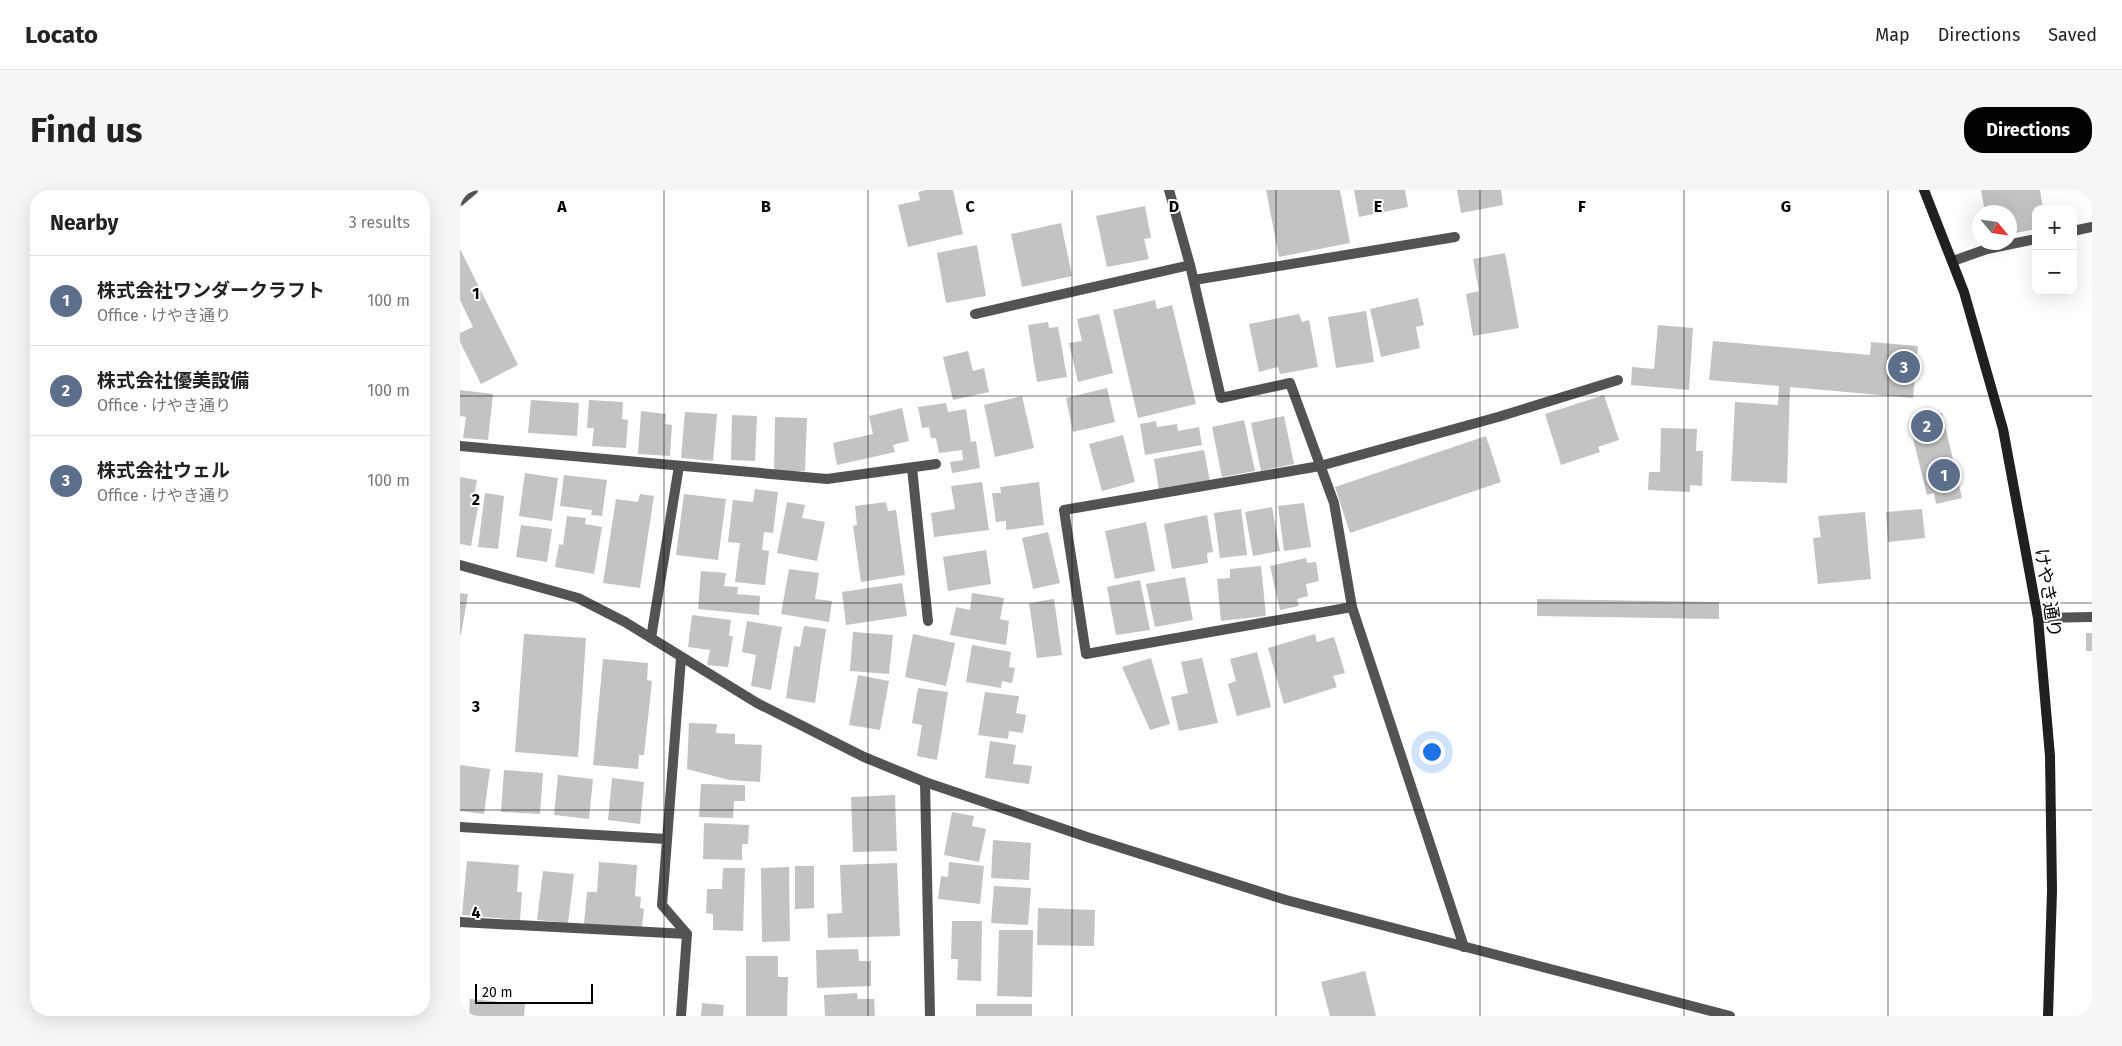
<!DOCTYPE html>
<meta charset="utf-8">
<style>
:root{--surface:#fff;--page:#f6f6f6;--text:#222;--muted:#767676;--line:#e0e0e0;--accent:#000}
body{margin:0;font-family:"Fira Sans","Noto Sans JP",sans-serif;background:var(--page);color:var(--text)}
.controls{position:absolute;right:15px;top:15px;display:grid;overflow:hidden;border-radius:10px;box-shadow:0 5px 20px #0002}
.controls button{width:45px;height:45px;display:grid;place-items:center;padding:0;border:0;border-bottom:1px solid var(--line);background:var(--surface);color:var(--text);font:25px sans-serif}
.compass{position:absolute;left:1512px;top:15px;width:45px;height:45px;border-radius:50%;background:var(--surface);box-shadow:0 5px 20px #0002;rotate:119deg}
.scale{position:absolute;left:15px;bottom:12px;width:118px;box-sizing:border-box;padding-left:5px;border:2px solid #000;border-top:0;font-size:14px;line-height:18px;white-space:nowrap;color:#000;-webkit-text-stroke:4px #fff;paint-order:stroke}
.you{position:absolute;left:971px;top:561px;width:18px;height:18px;margin:-12px;border:4px solid #fff;border-radius:50%;background:#1a73e8;box-shadow:0 0 0 8px #1a73e833}
.badge{display:grid;place-items:center;width:32px;height:32px;border-radius:50%;background:var(--accent);color:#fff;font-size:16px;font-weight:700}
.pin{position:absolute;translate:-50% -50%;border:2px solid #fff;box-shadow:0 1px 5px #0006}
.list{margin:0;padding:0;list-style:none}
h2{display:flex;justify-content:space-between;align-items:center;height:65px;margin:0;padding:0 20px;font-size:21px}
h2 small{font-size:16px;font-weight:400;color:var(--muted)}
.list li{display:grid;grid-template-columns:32px 1fr auto;gap:15px;align-items:center;box-sizing:border-box;height:90px;padding:0 20px;border-top:1px solid var(--line)}
.list b{display:block;font-size:19px;white-space:nowrap}
.list p{margin:0;font-size:16px;white-space:nowrap;color:var(--muted)}
.list em{font-size:16px;font-style:normal;color:var(--muted)}
.map{position:relative;flex:none;width:1632px;height:826px;overflow:hidden;border-radius:20px}
header{display:flex;align-items:center;gap:30px;box-sizing:border-box;height:70px;padding:0 25px;background:var(--surface);border-bottom:1px solid var(--line)}
header strong{font-size:24px}
nav{display:flex;gap:28px;margin-inline-start:auto;font-size:18px}
.intro{display:flex;align-items:center;justify-content:space-between;box-sizing:border-box;height:120px;padding:0 30px}
h1{margin:0;font-size:35px}
.button{padding:12px 22px;border-radius:20px;background:var(--accent);color:#fff;font-size:18px;font-weight:700}
main{display:flex;gap:30px;padding:0 30px}
aside{flex:1;background:var(--surface);border-radius:20px;box-shadow:0 5px 20px #0002}
.map>svg:first-child{display:block}
.building{fill:#c3c3c3}
.lines{fill:none;stroke-linecap:round;stroke-linejoin:round}
.lane{stroke:#535353;stroke-width:10}
.street{stroke:#535353;stroke-width:10}
.secondary{stroke:#202020;stroke-width:10}
.grid{fill:none;stroke:#000;stroke-width:1;stroke-opacity:0.55}
.labels{text-anchor:middle;dominant-baseline:central;stroke-width:4;stroke-linejoin:round;paint-order:stroke}
.street-label{font-size:18px;fill:#000;stroke:#fff}
.grid-label{font-size:16px;text-anchor:middle;font-weight:bold;fill:#000;stroke:#fff;stroke-width:4;stroke-linejoin:round;paint-order:stroke}
</style>
<header>
<strong>Locato</strong>
<nav><a>Map</a><a>Directions</a><a>Saved</a></nav>
</header>
<div class="intro"><h1>Find us</h1><a class="button">Directions</a></div>
<main>
<aside>
<h2>Nearby<small>3 results</small></h2>
<ul class="list">
<li><span class="badge" style="background:#5c6f8a">1</span><div><b>株式会社ワンダークラフト</b><p>Office · けやき通り</p></div><em>100 m</em></li>
<li><span class="badge" style="background:#5c6f8a">2</span><div><b>株式会社優美設備</b><p>Office · けやき通り</p></div><em>100 m</em></li>
<li><span class="badge" style="background:#5c6f8a">3</span><div><b>株式会社ウェル</b><p>Office · けやき通り</p></div><em>100 m</em></li>
</ul>
</aside>
<div class="map">
<svg width="1632" height="826" viewBox="0 0 1632 826">
<rect width="100%" height="100%" fill="#fff"/>
<g class="building">
<path d="M 466,0 L 493,0 L 503,44 L 448,57 L 438,15 L 460,10 L 458,2 Z"/>
<path d="M 806,0 L 880,0 L 890,53 L 819,67 Z"/>
<path d="M 894,0 L 945,0 L 948,17 L 899,27 Z"/>
<path d="M 997,0 L 1041,0 L 1043,15 L 1001,23 Z"/>
<path d="M 1521,0 L 1580,0 L 1583,19 L 1576,19 L 1576,39 L 1550,44 L 1550,22 L 1525,22 Z"/>
<path d="M 685,16 L 691,48 L 684,49 L 689,69 L 647,77 L 636,26 Z"/>
<path d="M 601,33 L 612,86 L 562,97 L 551,44 Z"/>
<path d="M 517,55 L 526,106 L 486,113 L 477,63 Z"/>
<path d="M 0,59 L 58,175 L 21,194 L 0,152 L 0,143 L 13,137 L 0,110 Z"/>
<path d="M 1045,63 L 1059,138 L 1013,146 L 1006,104 L 1019,101 L 1013,69 Z"/>
<path d="M 958,108 L 964,135 L 956,137 L 960,158 L 921,167 L 910,119 Z"/>
<path d="M 695,110 L 697,119 L 712,115 L 736,214 L 678,228 L 653,120 Z"/>
<path d="M 906,121 L 914,172 L 876,178 L 868,127 Z"/>
<path d="M 639,124 L 653,183 L 618,192 L 609,153 L 622,151 L 617,129 Z"/>
<path d="M 839,124 L 842,132 L 849,130 L 858,177 L 820,184 L 818,177 L 799,182 L 789,134 Z"/>
<path d="M 588,132 L 589,138 L 598,137 L 607,187 L 577,192 L 568,135 Z"/>
<path d="M 1198,135 L 1233,138 L 1229,200 L 1171,195 L 1172,177 L 1194,179 Z"/>
<path d="M 1253,151 L 1410,165 L 1411,152 L 1458,156 L 1453,208 L 1330,197 L 1327,293 L 1271,291 L 1275,212 L 1318,215 L 1319,196 L 1249,190 Z"/>
<path d="M 508,161 L 513,181 L 524,178 L 529,202 L 493,210 L 483,167 Z"/>
<path d="M 647,198 L 655,232 L 613,242 L 606,208 Z"/>
<path d="M 0,200 L 33,204 L 28,250 L 3,248 L 6,227 L 0,226 Z"/>
<path d="M 1144,205 L 1159,250 L 1138,257 L 1140,262 L 1101,275 L 1085,224 Z"/>
<path d="M 562,206 L 574,258 L 535,267 L 524,215 Z"/>
<path d="M 71,210 L 119,213 L 117,246 L 68,243 Z"/>
<path d="M 129,210 L 163,212 L 162,229 L 168,230 L 166,258 L 132,256 L 134,238 L 127,238 Z"/>
<path d="M 486,213 L 488,222 L 506,219 L 511,252 L 516,251 L 520,278 L 492,283 L 490,272 L 503,270 L 502,260 L 479,263 L 476,248 L 471,248 L 469,237 L 462,238 L 458,217 Z"/>
<path d="M 442,218 L 449,251 L 433,255 L 435,262 L 377,275 L 373,253 L 413,244 L 409,226 Z"/>
<path d="M 181,221 L 206,224 L 205,234 L 212,235 L 210,266 L 178,264 Z"/>
<path d="M 225,222 L 257,224 L 253,271 L 221,268 Z"/>
<path d="M 1482,223 L 1502,308 L 1476,314 L 1474,303 L 1467,305 L 1449,232 Z"/>
<path d="M 272,225 L 297,226 L 295,271 L 271,270 Z"/>
<path d="M 824,226 L 834,274 L 801,281 L 791,233 Z"/>
<path d="M 315,227 L 347,228 L 345,281 L 314,281 Z"/>
<path d="M 784,230 L 795,281 L 762,287 L 752,237 Z"/>
<path d="M 696,231 L 697,237 L 717,234 L 718,241 L 739,237 L 742,255 L 685,265 L 680,234 Z"/>
<path d="M 1201,238 L 1237,239 L 1236,261 L 1243,261 L 1242,296 L 1230,295 L 1230,302 L 1188,300 L 1189,282 L 1200,282 Z"/>
<path d="M 663,245 L 675,292 L 642,301 L 629,254 Z"/>
<path d="M 1026,246 L 1041,292 L 890,343 L 875,297 Z"/>
<path d="M 744,260 L 750,292 L 699,301 L 694,269 Z"/>
<path d="M 65,283 L 98,288 L 92,331 L 59,326 Z"/>
<path d="M 104,285 L 147,290 L 142,326 L 131,325 L 132,320 L 100,316 Z"/>
<path d="M 0,287 L 17,290 L 13,311 L 19,312 L 11,356 L 0,354 Z"/>
<path d="M 522,292 L 529,340 L 474,347 L 471,323 L 495,319 L 491,296 Z"/>
<path d="M 579,292 L 584,335 L 546,340 L 546,331 L 536,332 L 532,303 L 541,303 L 540,297 Z"/>
<path d="M 295,299 L 318,302 L 313,343 L 304,342 L 302,360 L 309,361 L 305,395 L 275,392 L 280,353 L 268,352 L 273,310 L 293,312 Z"/>
<path d="M 25,303 L 44,306 L 38,359 L 18,357 Z"/>
<path d="M 180,304 L 194,306 L 180,398 L 143,393 L 156,309 L 178,312 Z"/>
<path d="M 224,304 L 266,309 L 258,370 L 216,365 Z"/>
<path d="M 327,312 L 345,315 L 342,328 L 365,332 L 357,371 L 317,363 Z"/>
<path d="M 426,312 L 428,321 L 436,320 L 445,385 L 401,392 L 393,336 L 397,335 L 395,316 Z"/>
<path d="M 844,313 L 851,357 L 824,361 L 818,316 Z"/>
<path d="M 812,317 L 820,361 L 793,366 L 785,322 Z"/>
<path d="M 781,319 L 787,365 L 760,368 L 754,323 Z"/>
<path d="M 1462,319 L 1465,348 L 1428,352 L 1426,322 Z"/>
<path d="M 1405,322 L 1411,389 L 1358,394 L 1353,348 L 1361,347 L 1358,326 Z"/>
<path d="M 747,325 L 753,362 L 747,363 L 748,373 L 712,379 L 704,334 Z"/>
<path d="M 107,326 L 126,328 L 125,334 L 142,337 L 134,384 L 95,377 L 99,354 L 103,355 Z"/>
<path d="M 686,332 L 695,381 L 655,389 L 645,341 Z"/>
<path d="M 61,335 L 92,339 L 87,372 L 56,367 Z"/>
<path d="M 588,342 L 600,393 L 573,399 L 562,348 Z"/>
<path d="M 526,360 L 531,394 L 488,401 L 483,367 Z"/>
<path d="M 846,368 L 847,373 L 856,372 L 859,391 L 846,394 L 848,406 L 837,409 L 839,416 L 820,420 L 810,376 Z"/>
<path d="M 801,376 L 806,426 L 761,431 L 757,389 L 770,388 L 770,379 Z"/>
<path d="M 329,379 L 359,383 L 355,409 L 372,411 L 369,432 L 321,424 Z"/>
<path d="M 241,381 L 266,383 L 264,396 L 278,397 L 277,404 L 300,406 L 299,425 L 238,419 Z"/>
<path d="M 725,387 L 733,430 L 695,437 L 686,394 Z"/>
<path d="M 680,390 L 690,440 L 656,445 L 647,397 Z"/>
<path d="M 442,393 L 447,426 L 386,435 L 382,402 Z"/>
<path d="M 0,403 L 8,404 L 1,445 L 0,445 Z"/>
<path d="M 512,403 L 544,408 L 540,429 L 549,431 L 546,455 L 490,445 L 496,417 L 510,420 Z"/>
<path d="M 594,409 L 602,465 L 577,468 L 569,413 Z"/>
<path d="M 1077,409 L 1259,412 L 1259,429 L 1077,426 Z"/>
<path d="M 232,425 L 271,430 L 269,446 L 273,446 L 268,477 L 247,475 L 250,460 L 228,457 Z"/>
<path d="M 287,431 L 322,437 L 311,500 L 291,496 L 296,465 L 282,462 Z"/>
<path d="M 344,436 L 366,439 L 355,513 L 326,508 L 334,456 L 340,457 Z"/>
<path d="M 393,442 L 433,445 L 429,484 L 390,481 Z"/>
<rect x="1626" y="443" width="6" height="18"/>
<path d="M 64,444 L 126,448 L 118,567 L 55,562 Z"/>
<path d="M 453,444 L 495,453 L 486,496 L 445,487 Z"/>
<path d="M 855,444 L 857,452 L 874,447 L 885,483 L 873,486 L 877,497 L 824,514 L 808,458 Z"/>
<path d="M 512,455 L 551,462 L 549,477 L 555,478 L 552,493 L 542,491 L 541,498 L 506,492 Z"/>
<path d="M 797,462 L 811,517 L 777,526 L 768,494 L 776,491 L 770,469 Z"/>
<path d="M 691,468 L 710,534 L 690,540 L 662,477 Z"/>
<path d="M 742,468 L 758,533 L 719,541 L 711,507 L 728,503 L 721,472 Z"/>
<path d="M 143,469 L 188,473 L 187,490 L 192,491 L 184,565 L 179,565 L 178,579 L 133,575 Z"/>
<path d="M 398,485 L 429,491 L 420,540 L 389,535 Z"/>
<path d="M 458,498 L 488,502 L 477,570 L 457,566 L 462,535 L 452,533 Z"/>
<path d="M 525,502 L 559,506 L 556,523 L 566,525 L 563,543 L 549,541 L 548,549 L 518,545 Z"/>
<path d="M 229,533 L 257,534 L 256,543 L 275,544 L 275,554 L 302,555 L 300,592 L 269,590 L 227,579 Z"/>
<path d="M 530,551 L 556,555 L 553,574 L 572,576 L 569,594 L 525,588 Z"/>
<path d="M 0,575 L 30,579 L 24,624 L 0,621 Z"/>
<path d="M 44,580 L 83,583 L 80,624 L 41,622 Z"/>
<path d="M 98,585 L 133,589 L 129,629 L 94,625 Z"/>
<path d="M 152,588 L 184,592 L 180,634 L 148,630 Z"/>
<path d="M 241,594 L 285,595 L 285,611 L 274,611 L 273,628 L 239,627 Z"/>
<path d="M 435,605 L 437,661 L 393,662 L 391,607 Z"/>
<path d="M 492,622 L 514,626 L 512,636 L 526,639 L 519,672 L 484,665 Z"/>
<path d="M 244,633 L 289,635 L 288,654 L 282,654 L 282,670 L 243,669 Z"/>
<path d="M 533,650 L 571,653 L 569,690 L 531,688 Z"/>
<path d="M 7,671 L 59,675 L 57,702 L 62,702 L 60,730 L 2,725 Z"/>
<path d="M 139,672 L 177,675 L 175,706 L 181,707 L 180,718 L 184,719 L 182,738 L 124,734 L 127,702 L 137,702 Z"/>
<path d="M 489,672 L 524,676 L 520,714 L 478,709 L 481,686 L 488,687 Z"/>
<path d="M 437,673 L 440,746 L 368,748 L 367,724 L 382,723 L 380,675 Z"/>
<path d="M 335,676 L 354,676 L 354,718 L 335,719 Z"/>
<path d="M 329,677 L 330,751 L 302,752 L 301,678 Z"/>
<path d="M 263,678 L 285,678 L 283,741 L 253,740 L 253,724 L 246,723 L 247,699 L 262,699 Z"/>
<path d="M 83,681 L 114,684 L 108,733 L 77,730 Z"/>
<path d="M 534,696 L 571,698 L 568,735 L 531,733 Z"/>
<path d="M 578,718 L 635,720 L 634,756 L 577,755 Z"/>
<path d="M 492,731 L 522,731 L 521,791 L 497,790 L 498,769 L 491,769 Z"/>
<path d="M 539,740 L 573,740 L 572,807 L 537,806 Z"/>
<path d="M 398,759 L 399,771 L 411,771 L 411,796 L 357,798 L 356,760 Z"/>
<path d="M 286,766 L 318,766 L 318,787 L 328,787 L 327,826 L 286,826 Z"/>
<path d="M 905,781 L 916,826 L 870,826 L 861,792 Z"/>
<path d="M 397,803 L 398,809 L 414,809 L 415,826 L 365,826 L 364,805 Z"/>
<path d="M 10,809 L 65,814 L 64,826 L 9,826 Z"/>
<path d="M 242,813 L 264,815 L 263,826 L 241,826 Z"/>
<rect x="516" y="814" width="56" height="12"/>
</g>
<g class="lines">
<g class="lane">
<path d="M 515,124 L 730,75"/>
<path d="M 0,256 L 367,289 L 476,274"/>
<path d="M 452,278 L 468,431"/>
<path d="M 892,417 L 626,464 L 604,320 L 860,276 L 1038,227 L 1158,190"/>
<path d="M 191,448 L 219,276"/>
<path d="M 0,637 L 206,649"/>
<path d="M 0,732 L 227,744"/>
</g>
<g class="street">
<path d="M 709,0 L 730,75 L 761,208 L 830,193 L 874,313 L 892,417 L 1004,757"/>
<path d="M 0,11 L 13,0"/>
<path d="M 1613,41 L 1632,37"/>
<path d="M 1493,71 L 1527,59 L 1576,49"/>
<path d="M 734,90 L 995,47"/>
<path d="M 0,375 L 118,408 L 165,432 L 297,513 L 404,567 L 465,592 L 627,647 L 826,710 L 1270,826"/>
<path d="M 1578,428 L 1632,427"/>
<path d="M 465,592 L 470,826"/>
<path d="M 221,826 L 227,744 L 202,715 L 221,468"/>
</g>
<path class="secondary" d="M 1464,0 L 1504,102 L 1543,239 L 1578,428 L 1590,566 L 1592,701 L 1588,826"/>
</g>
<path class="grid" d="M 204,0 L 204,826M 408,0 L 408,826M 612,0 L 612,826M 816,0 L 816,826M 1020,0 L 1020,826M 1224,0 L 1224,826M 1428,0 L 1428,826M 0,206 L 1632,206M 0,413 L 1632,413M 0,620 L 1632,620"/>
<g class="labels">
<g class="street-label">
<text transform="translate(1588 403) rotate(81)">けやき通り</text>
</g>
</g>
<g class="grid-label">
<text x="102" y="22">A</text>
<text x="306" y="22">B</text>
<text x="510" y="22">C</text>
<text x="714" y="22">D</text>
<text x="918" y="22">E</text>
<text x="1122" y="22">F</text>
<text x="1326" y="22">G</text>
<text x="16" y="109">1</text>
<text x="16" y="315">2</text>
<text x="16" y="522">3</text>
<text x="16" y="728">4</text>
</g>
</svg>
<div class="controls">
<button>+</button>
<button>−</button>
</div>
<svg class="compass" viewBox="-18 -18 36 36"><path d="M0-13l5 13h-10z" fill="#e53935"/><path d="M0 13l5-13h-10z" fill="#767676"/></svg>
<div class="scale">20 m</div>
<div class="you"></div>
<div class="pin badge" style="left:1484px;top:285px;background:#5c6f8a">1</div>
<div class="pin badge" style="left:1467px;top:236px;background:#5c6f8a">2</div>
<div class="pin badge" style="left:1444px;top:177px;background:#5c6f8a">3</div>
</div>
</main>
